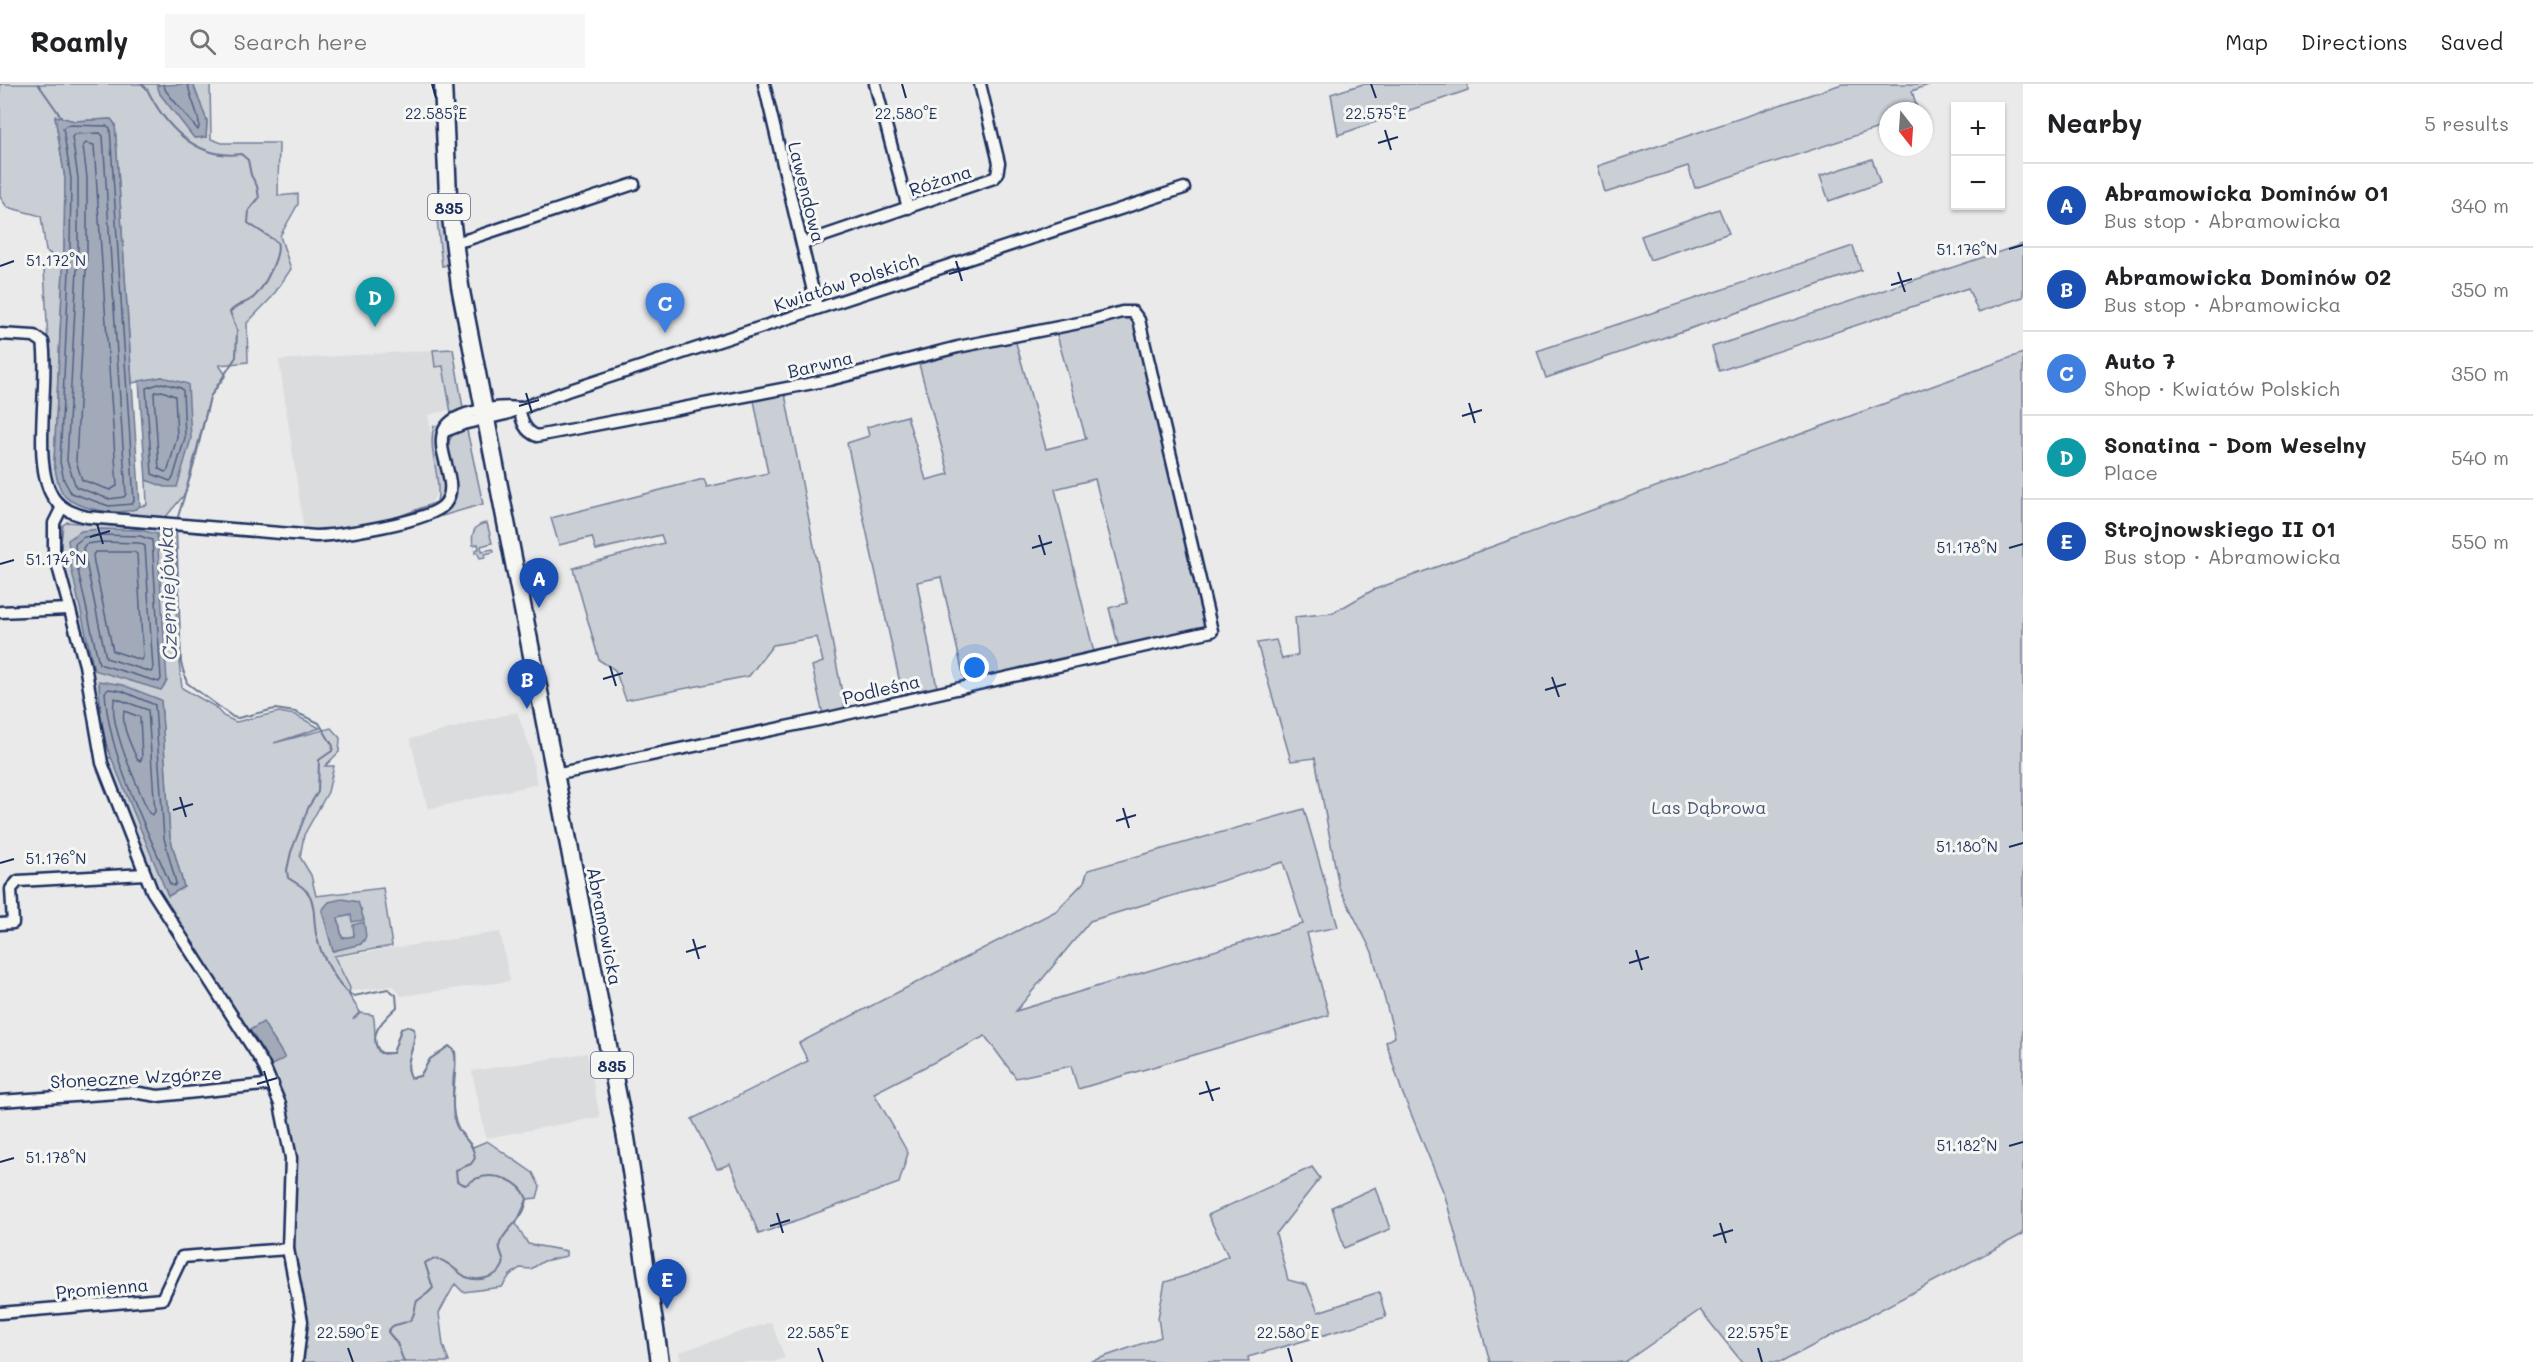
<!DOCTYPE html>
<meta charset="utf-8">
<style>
:root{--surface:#fff;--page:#f6f6f6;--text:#202124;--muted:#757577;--line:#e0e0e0;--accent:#111827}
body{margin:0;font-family:Mali,sans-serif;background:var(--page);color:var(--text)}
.controls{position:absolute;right:18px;top:18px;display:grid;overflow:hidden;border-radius:0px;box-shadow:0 2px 4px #0004}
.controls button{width:54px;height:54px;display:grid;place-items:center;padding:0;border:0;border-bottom:2px solid var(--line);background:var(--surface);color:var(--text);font:30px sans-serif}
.compass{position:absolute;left:1879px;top:18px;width:54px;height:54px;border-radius:50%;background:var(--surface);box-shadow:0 2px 4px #0004;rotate:163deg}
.you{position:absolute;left:975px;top:584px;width:21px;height:21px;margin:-15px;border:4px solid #fff;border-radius:50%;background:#1a73e8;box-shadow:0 0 0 9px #1a73e833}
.badge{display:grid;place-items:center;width:39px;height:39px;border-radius:50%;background:var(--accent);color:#fff;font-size:20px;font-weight:700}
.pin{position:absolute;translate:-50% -50px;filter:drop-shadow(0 2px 3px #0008)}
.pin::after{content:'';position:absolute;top:32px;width:21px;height:18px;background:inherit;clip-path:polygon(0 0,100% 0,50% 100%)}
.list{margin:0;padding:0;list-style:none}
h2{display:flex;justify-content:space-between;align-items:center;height:78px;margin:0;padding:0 24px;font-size:26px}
h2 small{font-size:20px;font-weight:400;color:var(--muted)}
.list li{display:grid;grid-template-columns:39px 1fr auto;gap:18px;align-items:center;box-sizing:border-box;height:84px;padding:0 24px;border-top:2px solid var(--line)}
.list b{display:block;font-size:22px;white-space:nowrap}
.list p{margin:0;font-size:20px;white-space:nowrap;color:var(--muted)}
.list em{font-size:20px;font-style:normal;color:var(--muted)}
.icon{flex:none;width:33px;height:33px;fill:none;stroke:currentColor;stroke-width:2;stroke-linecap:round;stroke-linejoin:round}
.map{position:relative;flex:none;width:2023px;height:1278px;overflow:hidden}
header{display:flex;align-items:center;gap:36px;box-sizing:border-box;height:84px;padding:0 30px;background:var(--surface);border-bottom:2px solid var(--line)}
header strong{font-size:28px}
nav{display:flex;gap:33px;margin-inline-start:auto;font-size:21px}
.search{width:420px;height:54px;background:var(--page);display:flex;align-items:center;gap:15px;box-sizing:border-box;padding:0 21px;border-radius:0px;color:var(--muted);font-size:22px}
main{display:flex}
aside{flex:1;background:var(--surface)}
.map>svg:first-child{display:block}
.built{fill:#dadcde}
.green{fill:#caced5;stroke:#727e9a;stroke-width:1.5;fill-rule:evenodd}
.water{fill:#a2aaba;stroke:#6c7995;stroke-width:1.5}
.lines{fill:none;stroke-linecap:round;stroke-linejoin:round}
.shore{stroke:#516083;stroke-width:1.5}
.stream{stroke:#6c7995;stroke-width:2}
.minor-casing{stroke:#1b2f5e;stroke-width:15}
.primary-casing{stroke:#1b2f5e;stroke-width:21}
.minor{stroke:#f6f6f2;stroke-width:10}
.primary{stroke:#f6f6f2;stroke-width:16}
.ticks{fill:none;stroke:#1b2f5e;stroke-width:2}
.labels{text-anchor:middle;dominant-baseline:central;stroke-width:6;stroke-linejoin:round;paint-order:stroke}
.shield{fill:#f6f6f2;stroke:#5d6b8a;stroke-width:1.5}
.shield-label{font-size:16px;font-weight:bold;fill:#1b2f5e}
.street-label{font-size:18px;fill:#1b2f5e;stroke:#f6f6f2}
.park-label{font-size:18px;fill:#47577c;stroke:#f6f6f2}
.water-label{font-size:20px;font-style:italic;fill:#44547a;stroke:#f6f6f2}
.ticks-label{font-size:15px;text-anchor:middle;fill:#1b2f5e;stroke:#f6f6f2;stroke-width:6;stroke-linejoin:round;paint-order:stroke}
</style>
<header>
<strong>Roamly</strong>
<div class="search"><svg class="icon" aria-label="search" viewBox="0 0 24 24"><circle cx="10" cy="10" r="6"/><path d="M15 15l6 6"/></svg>Search here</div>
<nav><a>Map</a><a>Directions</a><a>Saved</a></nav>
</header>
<main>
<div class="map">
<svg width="2023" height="1278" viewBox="0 0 2023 1278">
<rect width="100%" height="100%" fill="#e9eae9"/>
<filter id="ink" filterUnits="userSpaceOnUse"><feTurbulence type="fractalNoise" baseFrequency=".0167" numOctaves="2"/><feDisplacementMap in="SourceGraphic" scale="12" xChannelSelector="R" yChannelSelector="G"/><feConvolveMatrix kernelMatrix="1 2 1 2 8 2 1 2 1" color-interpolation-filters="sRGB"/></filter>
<g filter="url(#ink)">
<g class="built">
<path d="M 450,265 L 457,324 L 428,331 L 441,402 L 429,422 L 397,433 L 346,445 L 323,447 L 304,446 L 279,276 Z"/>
<path d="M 517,628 L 531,667 L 537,700 L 428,725 L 410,655 Z"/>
<path d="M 500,848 L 510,897 L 401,912 L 394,902 L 352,907 L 335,873 Z"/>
<path d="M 587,969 L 600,1033 L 486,1054 L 472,987 Z"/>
<path d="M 771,1238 L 785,1274 L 773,1278 L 681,1278 L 679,1268 Z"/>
</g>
<g class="green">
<path d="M 0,0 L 159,0 L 160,10 L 195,54 L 206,53 L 207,37 L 193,0 L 210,0 L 211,55 L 222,59 L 279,59 L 278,112 L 298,110 L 298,120 L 280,152 L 291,185 L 272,213 L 247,239 L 248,278 L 219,281 L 226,291 L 210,313 L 185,410 L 164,435 L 91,428 C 74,424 59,417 52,400 C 42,373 49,328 49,299 C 49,261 46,223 44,185 L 51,170 L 46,167 L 41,132 L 7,123 L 0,113 ZM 55,32 L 74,37 L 111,35 L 115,40 L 132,299 L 162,293 L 165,402 L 146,396 L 147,421 L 140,422 L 136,425 L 110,429 L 68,414 L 58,398 L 54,379 L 64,166 L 65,95 Z"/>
<path d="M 1363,0 L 1467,0 L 1468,6 L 1338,51 L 1331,10 Z"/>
<path d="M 1842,0 L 1931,0 L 1912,7 L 1918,27 L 1888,27 L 1888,41 L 1695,104 L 1688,82 L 1605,109 L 1598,82 Z"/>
<path d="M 1872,75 L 1880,99 L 1829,117 L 1820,92 Z"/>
<path d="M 435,117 L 439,117 L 442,121 L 449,177 L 447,181 L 442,182 Z"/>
<path d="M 1719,125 L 1729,149 L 1650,176 L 1641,152 Z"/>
<path d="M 2023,160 L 2023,213 L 1978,228 L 1968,204 L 1719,287 L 1712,263 Z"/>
<path d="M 1853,162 L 1861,186 L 1546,294 L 1537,267 Z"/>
<path d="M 1133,228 L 1212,547 L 1120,568 L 1109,524 L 1127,519 L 1095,395 L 1055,405 L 1095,573 L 966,603 L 941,493 L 917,498 L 938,609 L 904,617 L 847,359 L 869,352 L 867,343 L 907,332 L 926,396 L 949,390 L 917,273 L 1014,252 L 1046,365 L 1086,355 L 1055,244 Z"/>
<path d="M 453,265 L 463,324 C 450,336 439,335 436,359 L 445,406 L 436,421 L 397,433 L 437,418 C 442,392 427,367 434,342 L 439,341 L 451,329 L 443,282 L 435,283 L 433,266 Z"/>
<path d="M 2023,269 L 2023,1150 L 1782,1278 L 1742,1278 L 1700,1226 L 1625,1278 L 1490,1278 L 1445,1112 L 1402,1008 L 1386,958 L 1395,953 L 1372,868 L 1339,803 L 1315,674 L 1291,677 L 1257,559 L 1276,556 L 1282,575 L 1298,571 L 1295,533 L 1333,529 L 1373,506 Z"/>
<path d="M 784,305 L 846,630 L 824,635 L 812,582 L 823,578 L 817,553 L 773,561 L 749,592 L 626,616 L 615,586 L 599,576 L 573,484 L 664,459 L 661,451 L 596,466 L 592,453 L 559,461 L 551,434 L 704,395 L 707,403 L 768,389 L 753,311 Z"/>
<path d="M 466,342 L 483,420 L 442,432 C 474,399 423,359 466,342 Z"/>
<path d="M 67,438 L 171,447 L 176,469 L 177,560 L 182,604 L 214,622 L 223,632 L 236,638 L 279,628 L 295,631 L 320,644 L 274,659 L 331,644 L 340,654 L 339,668 L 325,682 L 334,682 L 328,708 L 304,751 L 300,773 L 311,791 L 316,812 L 383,804 L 392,862 L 334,872 L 350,904 L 349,911 L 360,928 L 353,935 L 361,929 L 373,931 C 377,945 371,964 384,970 L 393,969 L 401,945 L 407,942 L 414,945 C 418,962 402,977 411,994 L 420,992 L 430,975 L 449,962 C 460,970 453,986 453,998 C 453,1015 451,1034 461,1049 C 464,1054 469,1058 473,1063 L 487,1057 L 533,1089 L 540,1103 L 537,1114 L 527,1115 L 516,1140 L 528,1160 L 567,1167 L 567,1172 L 544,1177 L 531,1185 L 520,1184 L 510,1191 L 502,1203 L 463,1208 L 455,1200 L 439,1229 L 443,1261 L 449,1278 L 302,1278 L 306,1238 L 292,1161 L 294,1132 L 276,997 L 265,976 L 156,805 L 104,670 L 113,676 L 169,812 L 184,803 L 170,753 L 161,616 L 99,598 L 101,637 L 96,635 L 60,467 L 63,441 ZM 362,825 L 351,831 L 338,834 L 342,854 L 355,852 L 364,857 L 333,867 L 322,826 Z"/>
<path d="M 487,439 L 492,459 L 481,462 L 482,467 L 493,465 L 494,468 L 485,470 L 485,473 L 480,474 L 477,468 L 475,469 L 475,466 L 479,465 L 478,460 L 473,461 C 471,450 474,440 487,439 Z"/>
<path d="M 1304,725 L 1338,843 L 1307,849 L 1329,931 L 1078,1005 L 1071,982 L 1016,994 L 985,952 L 874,1009 L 908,1069 L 899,1099 L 759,1150 L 730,1080 L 717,1085 L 692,1035 L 808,977 L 799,959 L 1056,827 L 1084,798 L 1088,786 ZM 1283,778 L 1303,840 L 1016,927 L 1090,837 Z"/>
<path d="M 1312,1083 L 1320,1094 L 1276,1150 L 1288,1196 L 1307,1201 L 1318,1228 L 1379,1208 L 1386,1233 L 1248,1273 L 1249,1278 L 1089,1278 L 1161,1253 L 1158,1234 L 1165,1198 L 1188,1191 L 1228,1172 L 1208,1131 Z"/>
<path d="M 1376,1103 L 1390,1145 L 1344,1164 L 1332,1123 Z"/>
</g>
<g class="water">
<path d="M 193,0 L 207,37 L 206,53 L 194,54 L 160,10 L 157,1 Z"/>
<path d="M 55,32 L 75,37 L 111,35 L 115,40 L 140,422 C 126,434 76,426 64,411 C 57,402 56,389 54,379 L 64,166 L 65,95 Z"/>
<path d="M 162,293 L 188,300 L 191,355 L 177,403 L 165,403 L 146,396 L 139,297 Z"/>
<path d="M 100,445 L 140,446 L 157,450 L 167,597 L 161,606 L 94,586 L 71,483 L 68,456 L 81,447 Z"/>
<path d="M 99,597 L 123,601 L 161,616 L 170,753 L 184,803 L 168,812 L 107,663 L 101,637 Z"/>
<path d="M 342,815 L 358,818 L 364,836 L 352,838 L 351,831 L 338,834 L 342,854 L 354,852 L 353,841 L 364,838 L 366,853 L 361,860 L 333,867 L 322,826 L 329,818 Z"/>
<path d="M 263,938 L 285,974 L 272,981 L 250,946 Z"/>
</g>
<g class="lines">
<g class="shore">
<path d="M 163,0 L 166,7 L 198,46 C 203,37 189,13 188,0"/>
<path d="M 67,41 L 107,42 L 110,44 L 134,417 L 132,420 L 109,422 L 71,409 L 64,396 L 60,378 L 70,166 L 71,95 L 63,44 Z"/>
<path d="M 100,49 L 103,52 L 126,410 L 124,413 L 109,415 L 76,403 L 67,377 L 78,166 L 78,94 L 72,53 L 75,50 Z"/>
<path d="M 86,59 L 94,61 L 117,402 L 110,406 L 82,396 L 76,377 L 87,167 L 87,94 L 83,62 Z"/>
<path d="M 162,299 L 181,304 L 183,307 L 185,354 L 173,394 L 170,397 L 152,390 L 146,304 Z"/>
<path d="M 162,307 L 175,312 L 177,353 L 168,386 L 165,388 L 159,385 L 154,311 L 155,308 Z"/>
<path d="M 101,451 L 140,452 L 152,456 L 161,595 L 159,598 L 99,580 L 77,482 L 75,460 L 84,453 Z"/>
<path d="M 101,458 L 139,459 L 145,462 L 153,585 L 151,588 L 106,574 L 83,464 L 86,460 Z"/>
<path d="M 95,468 L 134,468 L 137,470 L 143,573 L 141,576 L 113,567 L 94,479 L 93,471 Z"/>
<path d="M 109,605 L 122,607 L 155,621 L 164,754 L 176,799 L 174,802 L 170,800 C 145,739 109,674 105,608 Z"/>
<path d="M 115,614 L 148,626 L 155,728 L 152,731 L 149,729 C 139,705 106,637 115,614 Z"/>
<path d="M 124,627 L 140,633 L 142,674 L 140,677 L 137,675 C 131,661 121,642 124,627 Z"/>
</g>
<g class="stream">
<path d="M 38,0 L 62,34"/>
<path d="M 142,0 L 147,5 C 165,42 196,76 241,70 L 248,76 L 251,91 L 257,102 L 259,114 L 249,126 L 248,139 L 277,158 C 282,170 263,205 254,213 C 247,220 237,219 230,228 L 237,246 L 236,273 L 210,313 L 194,380 L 177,436"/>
<path d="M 176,444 L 181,579 L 187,599 L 233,633 L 238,634 L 275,625 L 295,628 L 319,639 L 333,662 L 332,667 L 319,676 L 318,708 L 309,722 L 291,768 L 287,786 L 288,794 C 296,799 305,803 310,812 C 316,824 313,841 317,854 C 320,869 340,907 354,912 L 388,905 L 396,911 L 397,923 C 385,935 366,949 380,969 L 393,969 L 401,945 L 407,942 L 414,945 C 418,962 402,977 411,994 L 420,992 L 430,975 L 449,962 L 455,967 C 458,990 449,1014 455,1038 C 459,1052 474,1058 475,1074 L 471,1080 L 456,1086 L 457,1097 L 465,1101 C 469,1099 474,1095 478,1094 C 497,1088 521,1097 527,1115 C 524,1137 507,1142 500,1159 C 497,1167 506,1173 503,1181 C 498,1194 477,1198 466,1193 C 453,1186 441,1167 425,1179 L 433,1204 L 428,1209 L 417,1217 C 414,1223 416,1231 410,1236 C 402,1242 393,1237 388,1248 L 397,1259 L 404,1278"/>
</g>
<defs>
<g id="minor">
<path d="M 764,0 L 817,224"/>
<path d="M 875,0 L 908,124"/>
<path d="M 454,159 L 469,155 L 634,100"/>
<path d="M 803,159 L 994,94 L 997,91 L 999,79 L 980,0"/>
<path d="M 0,250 L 34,252 L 43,258 C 50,299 30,384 55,416 C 63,426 75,430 87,433 L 316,452 C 341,451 430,438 445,420 C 467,392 409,343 473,328 C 489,324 502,322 519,324"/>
<path d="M 519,324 C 522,337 524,347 537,352 L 829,296 L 958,263 L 1089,237 L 1122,228 L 1133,228 L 1139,236 L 1212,547 L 824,635 L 555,691"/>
<path d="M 445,347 L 463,340 L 506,330 L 567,307 L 1184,104"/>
<path d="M 62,423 L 54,439 L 54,468 L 85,581 L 102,679 L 152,807 L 263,980 L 280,1020 L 291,1074 L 288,1165 L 302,1237 L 297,1278"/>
<path d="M 0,528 L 69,525"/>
<path d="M 0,840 L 13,839 L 11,805 L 18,797 L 145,790"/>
<path d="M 0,1017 L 133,1008 L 158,1012 L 273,1000"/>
<path d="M 0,1229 L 162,1215 L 182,1173 L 288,1165"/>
</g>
<path id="primary" d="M 443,0 L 448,111 L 460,202 L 626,1054 L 660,1278"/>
</defs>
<use href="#minor" class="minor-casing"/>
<use href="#primary" class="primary-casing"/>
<use href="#minor" class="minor"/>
<use href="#primary" class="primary"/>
</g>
</g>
<path class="ticks" d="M 432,0 L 436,14M 902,0 L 906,14M 1371,0 L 1376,14M 1385,46 L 1391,66M 1378,59 L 1398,53M 2009,165 L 2023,161M 956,177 L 962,197M 0,182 L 14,177M 1898,188 L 1905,208M 949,190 L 969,184M 1891,201 L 1912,195M 526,309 L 532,329M 1469,319 L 1475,339M 519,322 L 539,316M 1462,332 L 1482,326M 97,440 L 103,460M 1039,451 L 1045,471M 90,453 L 110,447M 1032,464 L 1052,458M 2009,464 L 2023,460M 0,480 L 14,476M 610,582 L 616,602M 1552,593 L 1559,613M 603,595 L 623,589M 1545,606 L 1566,600M 180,713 L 186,733M 1123,724 L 1129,744M 173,726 L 193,720M 1116,737 L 1136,731M 2009,763 L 2023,759M 0,779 L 14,775M 693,855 L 699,875M 1636,866 L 1642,886M 686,868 L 706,862M 1629,879 L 1649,873M 264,987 L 270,1007M 1206,997 L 1213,1017M 257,1000 L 277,994M 1199,1010 L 1220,1004M 2009,1062 L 2023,1058M 0,1078 L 14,1074M 777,1129 L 783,1149M 1720,1139 L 1726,1159M 770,1142 L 790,1136M 1713,1152 L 1733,1146M 348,1264 L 353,1278M 818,1264 L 823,1278M 1288,1264 L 1292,1278M 1758,1264 L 1762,1278"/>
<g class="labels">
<g class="shield">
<rect x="428" y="110" width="42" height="26" rx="4.5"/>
<rect x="591" y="968" width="42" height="26" rx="4.5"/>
</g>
<g class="shield-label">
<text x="449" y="123">835</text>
<text x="612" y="981">835</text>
</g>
<g class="street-label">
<text transform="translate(940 96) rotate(-18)">Różana</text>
<text transform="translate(807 108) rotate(76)">Lawendowa</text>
<text transform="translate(846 198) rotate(-18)">Kwiatów Polskich</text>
<text transform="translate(820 280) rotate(-13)">Barwna</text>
<text transform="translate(881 605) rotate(-13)">Podleśna</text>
<text transform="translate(605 842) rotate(79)">Abramowicka</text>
<text transform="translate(136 993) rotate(-3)">Słoneczne Wzgórze</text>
<text transform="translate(102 1204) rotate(-5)">Promienna</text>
</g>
<g class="park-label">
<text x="1709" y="723">Las Dąbrowa</text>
</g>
<g class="water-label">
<text transform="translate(167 509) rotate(-92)">Czerniejówka</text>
</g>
</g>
<g class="ticks-label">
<text x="436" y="35">22.585°E</text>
<text x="906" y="35">22.580°E</text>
<text x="1376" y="35">22.575°E</text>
<text x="1967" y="171">51.176°N</text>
<text x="56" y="182">51.172°N</text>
<text x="1967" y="469">51.178°N</text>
<text x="56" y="481">51.174°N</text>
<text x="1967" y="768">51.180°N</text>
<text x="56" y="780">51.176°N</text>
<text x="1967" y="1067">51.182°N</text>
<text x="56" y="1079">51.178°N</text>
<text x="348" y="1254">22.590°E</text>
<text x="818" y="1254">22.585°E</text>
<text x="1288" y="1254">22.580°E</text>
<text x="1758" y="1254">22.575°E</text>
</g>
</svg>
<div class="controls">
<button>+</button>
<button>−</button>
</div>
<svg class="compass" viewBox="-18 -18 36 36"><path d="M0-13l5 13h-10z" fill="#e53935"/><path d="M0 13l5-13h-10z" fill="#757577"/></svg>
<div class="you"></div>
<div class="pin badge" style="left:539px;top:524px;background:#1a4fb4">A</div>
<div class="pin badge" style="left:527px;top:625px;background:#1a4fb4">B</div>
<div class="pin badge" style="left:665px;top:249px;background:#3f7fe0">C</div>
<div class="pin badge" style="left:375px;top:243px;background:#0f9aa8">D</div>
<div class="pin badge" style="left:667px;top:1225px;background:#1a4fb4">E</div>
</div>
<aside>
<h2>Nearby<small>5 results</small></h2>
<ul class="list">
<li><span class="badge" style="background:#1a4fb4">A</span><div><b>Abramowicka Dominów 01</b><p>Bus stop · Abramowicka</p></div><em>340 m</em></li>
<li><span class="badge" style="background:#1a4fb4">B</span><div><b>Abramowicka Dominów 02</b><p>Bus stop · Abramowicka</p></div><em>350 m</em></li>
<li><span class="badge" style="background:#3f7fe0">C</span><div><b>Auto 7</b><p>Shop · Kwiatów Polskich</p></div><em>350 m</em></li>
<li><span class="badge" style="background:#0f9aa8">D</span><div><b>Sonatina - Dom Weselny</b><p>Place</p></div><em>540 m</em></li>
<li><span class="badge" style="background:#1a4fb4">E</span><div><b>Strojnowskiego II 01</b><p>Bus stop · Abramowicka</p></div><em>550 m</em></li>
</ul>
</aside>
</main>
